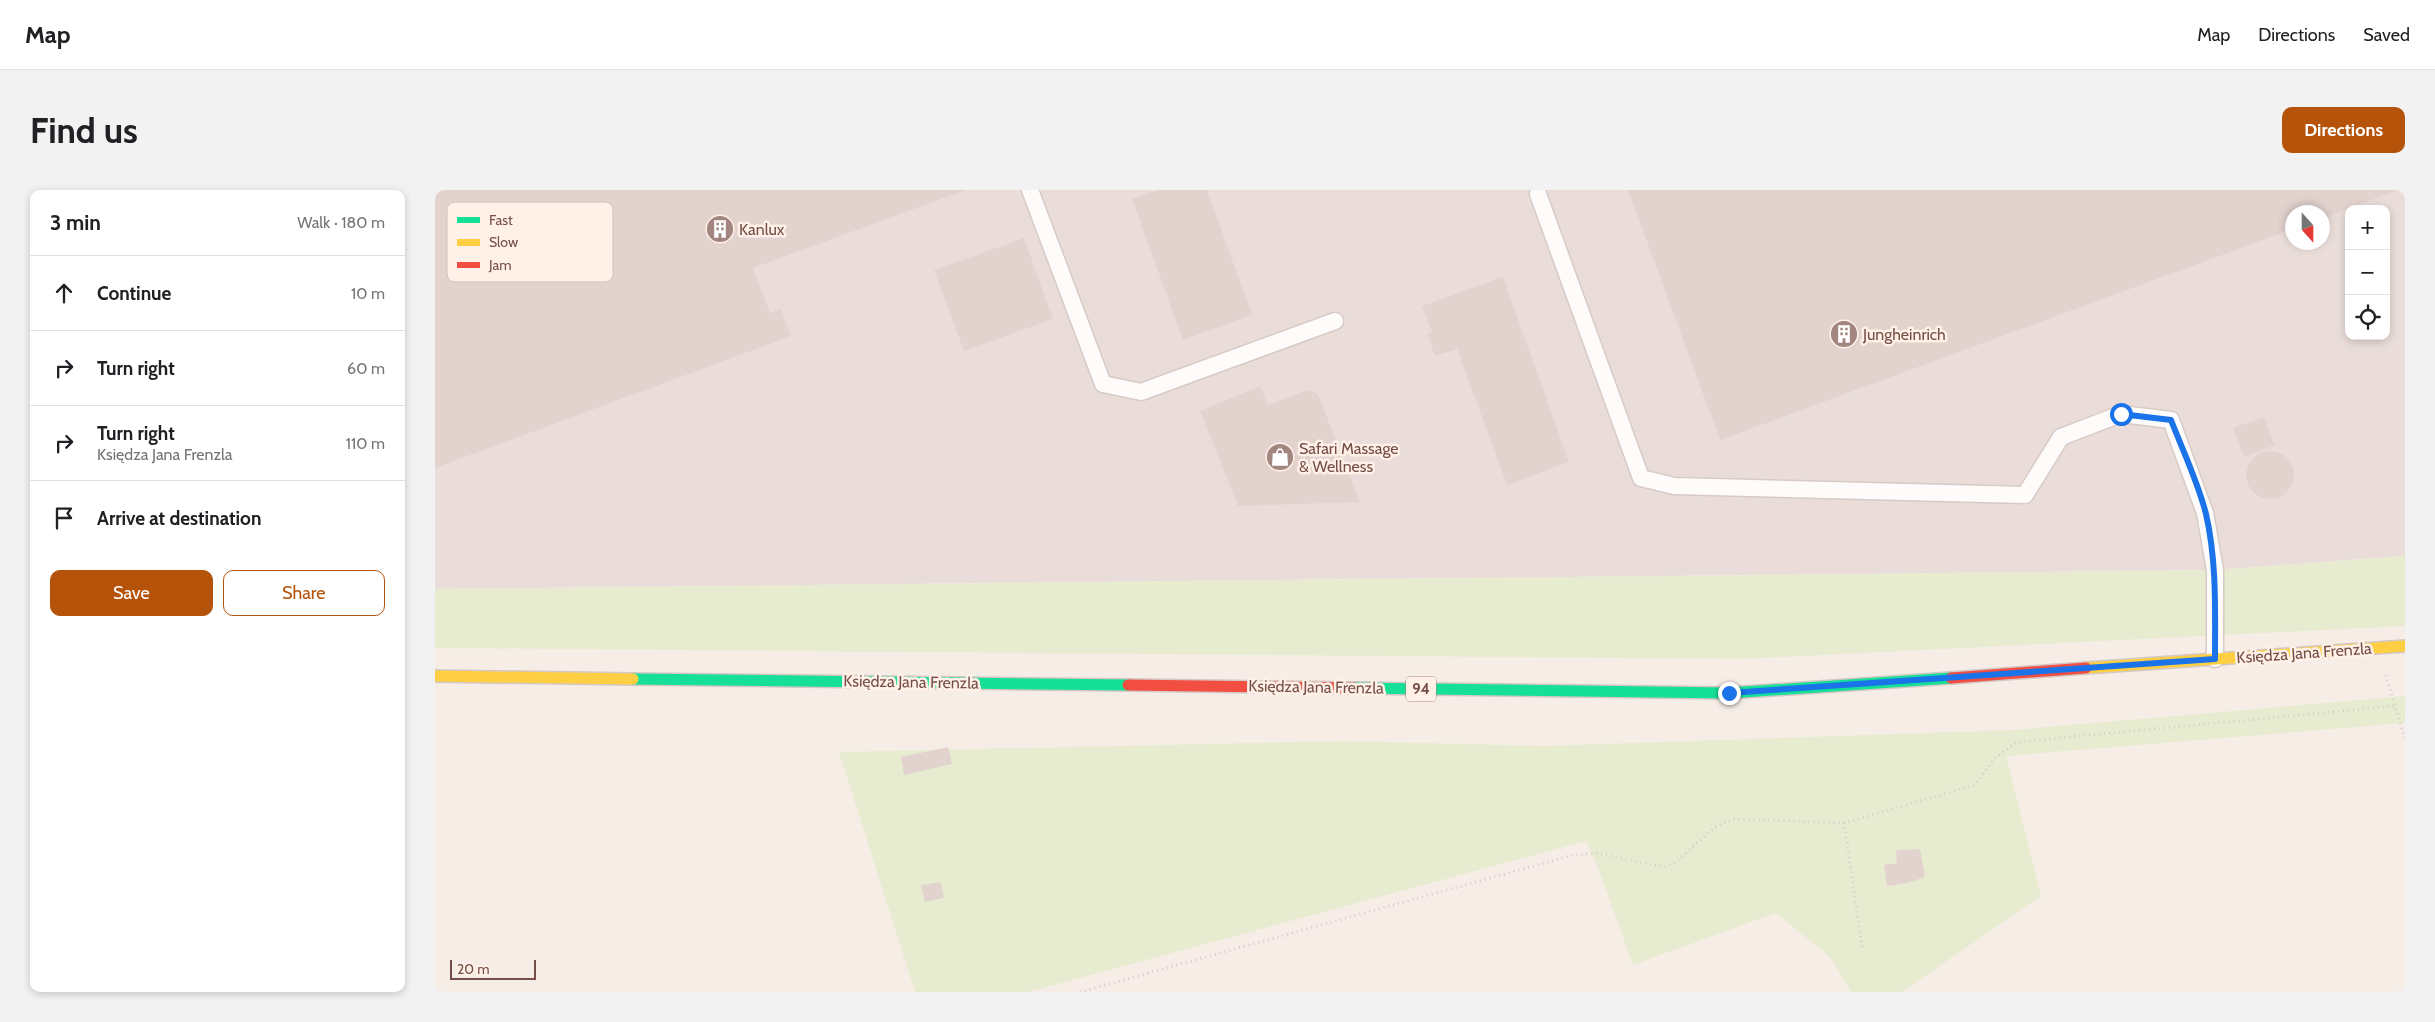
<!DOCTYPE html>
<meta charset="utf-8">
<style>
:root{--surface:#fff;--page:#f2f2f2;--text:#202124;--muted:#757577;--line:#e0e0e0;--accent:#b45309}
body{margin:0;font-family:Cabin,sans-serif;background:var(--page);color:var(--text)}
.controls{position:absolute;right:15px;top:15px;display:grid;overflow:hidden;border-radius:10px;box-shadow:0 2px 8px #0003}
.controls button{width:45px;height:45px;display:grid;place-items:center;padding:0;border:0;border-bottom:1px solid var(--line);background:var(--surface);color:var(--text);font:25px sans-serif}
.compass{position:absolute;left:1850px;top:15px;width:45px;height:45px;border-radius:50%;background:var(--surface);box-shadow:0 2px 8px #0003;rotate:159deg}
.scale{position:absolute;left:15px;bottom:12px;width:86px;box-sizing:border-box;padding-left:5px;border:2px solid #754e47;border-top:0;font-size:14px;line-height:18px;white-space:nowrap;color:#754e47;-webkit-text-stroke:4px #fff1e8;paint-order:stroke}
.stop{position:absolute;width:15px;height:15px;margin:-11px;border:4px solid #1a73e8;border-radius:50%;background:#fff}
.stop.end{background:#1a73e8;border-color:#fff;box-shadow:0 1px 5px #0008}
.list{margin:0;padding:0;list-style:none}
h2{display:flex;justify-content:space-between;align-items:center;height:65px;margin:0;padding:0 20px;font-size:21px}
h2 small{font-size:16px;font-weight:400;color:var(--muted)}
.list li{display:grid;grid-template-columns:32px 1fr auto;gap:15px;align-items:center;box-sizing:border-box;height:75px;padding:0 20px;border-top:1px solid var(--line)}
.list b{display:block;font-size:19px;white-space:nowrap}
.list p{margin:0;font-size:16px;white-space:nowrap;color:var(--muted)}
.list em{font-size:16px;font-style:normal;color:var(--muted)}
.actions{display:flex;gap:10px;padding:15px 20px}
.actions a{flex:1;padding:11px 0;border:1px solid var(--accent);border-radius:10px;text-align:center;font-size:18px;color:var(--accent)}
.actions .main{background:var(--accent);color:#fff}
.icon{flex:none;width:28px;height:28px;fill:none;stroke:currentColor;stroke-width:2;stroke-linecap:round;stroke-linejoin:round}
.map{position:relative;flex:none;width:1970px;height:802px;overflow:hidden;border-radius:10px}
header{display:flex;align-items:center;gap:30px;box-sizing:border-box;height:70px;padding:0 25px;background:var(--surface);border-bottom:1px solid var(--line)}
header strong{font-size:24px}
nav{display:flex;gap:28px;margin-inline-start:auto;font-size:18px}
.intro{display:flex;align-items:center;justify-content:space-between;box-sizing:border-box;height:120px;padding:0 30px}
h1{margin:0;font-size:35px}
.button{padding:12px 22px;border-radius:10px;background:var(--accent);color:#fff;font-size:18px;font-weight:700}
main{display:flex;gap:30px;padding:0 30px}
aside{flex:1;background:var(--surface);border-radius:10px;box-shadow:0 2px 8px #0003}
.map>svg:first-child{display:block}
.industrial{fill:#eaddd9;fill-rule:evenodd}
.green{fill:#e7ecd1}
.building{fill:#e3d3cf}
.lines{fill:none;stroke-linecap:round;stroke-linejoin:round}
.lane-casing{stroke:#d8cac6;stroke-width:19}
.fast-casing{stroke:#d5c8c4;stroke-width:14}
.slow-casing{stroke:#d5c8c4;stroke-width:14}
.jam-casing{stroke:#d5c8c4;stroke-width:14}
.path{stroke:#d7cbc9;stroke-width:3;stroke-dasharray:1 4;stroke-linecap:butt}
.lane{stroke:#fefcfb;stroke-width:16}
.fast{stroke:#16e098;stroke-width:11}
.slow{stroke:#ffcf43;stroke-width:11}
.jam{stroke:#f24e42;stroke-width:11}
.route{stroke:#1a73e8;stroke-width:6}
.labels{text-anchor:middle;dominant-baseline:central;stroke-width:5;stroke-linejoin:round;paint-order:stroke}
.shield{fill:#fff1e8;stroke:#9e7f77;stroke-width:1}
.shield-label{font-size:15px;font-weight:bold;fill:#754e47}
.poi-label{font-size:16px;fill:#754e47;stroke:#fff1e8;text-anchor:start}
.street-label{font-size:16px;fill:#754e47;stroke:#fff1e8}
.key{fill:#fff1e8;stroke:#d6c0b8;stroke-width:1}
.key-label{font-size:14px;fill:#754e47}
</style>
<header>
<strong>Map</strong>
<nav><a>Map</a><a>Directions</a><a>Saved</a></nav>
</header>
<div class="intro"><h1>Find us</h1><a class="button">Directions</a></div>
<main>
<aside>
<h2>3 min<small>Walk · 180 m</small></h2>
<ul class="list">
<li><svg class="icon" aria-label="ahead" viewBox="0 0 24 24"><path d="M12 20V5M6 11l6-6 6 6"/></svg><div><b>Continue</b></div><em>10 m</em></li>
<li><svg class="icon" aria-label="right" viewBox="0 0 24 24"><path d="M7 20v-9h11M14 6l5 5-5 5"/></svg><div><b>Turn right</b></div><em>60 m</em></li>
<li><svg class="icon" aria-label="right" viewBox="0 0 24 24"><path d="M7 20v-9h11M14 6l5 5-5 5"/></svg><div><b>Turn right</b><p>Księdza Jana Frenzla</p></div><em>110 m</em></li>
<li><svg class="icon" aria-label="arrive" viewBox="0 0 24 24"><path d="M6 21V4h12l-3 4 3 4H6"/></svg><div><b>Arrive at destination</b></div></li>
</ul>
<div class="actions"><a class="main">Save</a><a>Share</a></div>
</aside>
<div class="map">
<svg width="1970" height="802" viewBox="0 0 1970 802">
<rect width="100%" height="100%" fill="#f7ede7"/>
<path class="industrial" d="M 0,0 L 1970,0 L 1970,366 L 1780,380 L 0,399 ZM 1914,19 L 1951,19 L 1951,146 L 1914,146 ZM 1858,22 L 1888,22 L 1888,52 L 1858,52 Z"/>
<g class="green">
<path d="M 1970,366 L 1970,436 L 1308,469 L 0,458 L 0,399 L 1780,380 Z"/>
<path d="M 1970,506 L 1970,533 L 1571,566 L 1606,706 L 1467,802 L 1416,802 L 1395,767 L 1341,723 L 1198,775 L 1162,675 L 1151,651 L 593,802 L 480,802 L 404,562 L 907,551 L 1108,556 L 1578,540 Z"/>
</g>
<g class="building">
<path d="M 0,0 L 531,0 L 318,78 L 335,123 L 346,119 L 356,146 L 0,278 Z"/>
<path d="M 723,0 L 772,0 L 817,125 L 748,150 L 697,9 Z"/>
<path d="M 1193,0 L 1963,0 L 1888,28 L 1888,22 L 1858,22 L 1858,39 L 1285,250 Z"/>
<path d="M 589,48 L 618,129 L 529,161 L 499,80 Z"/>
<path d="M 1068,87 L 1134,272 L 1072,295 L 1022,159 L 1000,166 L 992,144 L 997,142 L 987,116 Z"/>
<path d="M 825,196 L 833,215 L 872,200 L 883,204 L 925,312 L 803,316 L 765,221 Z"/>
<path d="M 1829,227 L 1840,255 L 1809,267 L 1798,238 Z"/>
<circle cx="1835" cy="285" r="24"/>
<path d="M 513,557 L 517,574 L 469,585 L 466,567 Z"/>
<path d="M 1485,659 L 1490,687 L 1473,693 L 1452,696 L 1449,675 L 1462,673 L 1461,660 Z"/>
<path d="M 506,692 L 509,708 L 490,712 L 486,695 Z"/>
</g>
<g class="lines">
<defs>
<g id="lane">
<path d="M 595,0 L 668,194 L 706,202 L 900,131"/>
<path d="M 1103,4 L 1206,288 L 1239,296 L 1590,305 L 1626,247 L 1686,224 L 1736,230 L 1770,323 L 1780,380 L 1780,469"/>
</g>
<g id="fast">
<path d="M 198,489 L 693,495"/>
<path d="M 919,498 L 1294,503 L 1516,488"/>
</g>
<g id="slow">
<path d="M 1651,478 L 1970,456"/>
<path d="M 0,486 L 198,489"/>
</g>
<g id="jam">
<path d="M 1516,488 L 1651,478"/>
<path d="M 693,495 L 919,498"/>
</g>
</defs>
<use href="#lane" class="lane-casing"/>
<use href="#fast" class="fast-casing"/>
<use href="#slow" class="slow-casing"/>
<use href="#jam" class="jam-casing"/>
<g class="path">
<path d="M 1951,485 L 1960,516"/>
<path d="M 1427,757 L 1409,633 L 1540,595 L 1560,568 L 1582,552 L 1960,516 L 1970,549"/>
<path d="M 645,802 L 1138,665 L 1161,663 L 1229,677 L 1240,673 L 1280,637 L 1297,629 L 1409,633"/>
</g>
<use href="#lane" class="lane"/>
<use href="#fast" class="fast"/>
<use href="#slow" class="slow"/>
<use href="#jam" class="jam"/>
</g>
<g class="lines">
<path class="route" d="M 1294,503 L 1780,469 C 1780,421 1782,372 1771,324 C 1763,292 1748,261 1736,230 L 1686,224"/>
</g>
<defs>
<symbol id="building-disc" viewBox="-11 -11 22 22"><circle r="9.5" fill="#a2867f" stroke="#fff1e8"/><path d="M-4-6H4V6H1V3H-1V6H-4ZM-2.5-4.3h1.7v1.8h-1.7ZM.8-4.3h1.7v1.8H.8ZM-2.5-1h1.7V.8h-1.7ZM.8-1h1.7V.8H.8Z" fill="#fff"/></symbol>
<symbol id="shop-disc" viewBox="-11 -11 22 22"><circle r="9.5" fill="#a2867f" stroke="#fff1e8"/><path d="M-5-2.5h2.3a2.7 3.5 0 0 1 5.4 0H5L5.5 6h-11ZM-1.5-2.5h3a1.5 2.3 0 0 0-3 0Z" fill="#fff"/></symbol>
</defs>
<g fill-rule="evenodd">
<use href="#building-disc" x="269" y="23" width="32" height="32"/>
<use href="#building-disc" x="1393" y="128" width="32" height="32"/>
<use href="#shop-disc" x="829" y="251" width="32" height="32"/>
</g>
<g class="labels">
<rect class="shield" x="971" y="486.5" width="30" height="25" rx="4"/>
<g class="shield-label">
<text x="986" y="499">94</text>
</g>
<g class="poi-label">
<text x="304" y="39">Kanlux</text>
<text x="1428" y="144">Jungheinrich</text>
<text x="864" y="258">Safari Massage<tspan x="864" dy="18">&amp; Wellness</tspan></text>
</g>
<g class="street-label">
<text transform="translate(1869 463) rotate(-4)">Księdza Jana Frenzla</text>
<text transform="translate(476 492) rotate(1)">Księdza Jana Frenzla</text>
<text transform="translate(881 497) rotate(1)">Księdza Jana Frenzla</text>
</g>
</g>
<rect x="12" y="12" width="166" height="80" rx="8" class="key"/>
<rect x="22" y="27" width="23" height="6" fill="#16e098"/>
<rect x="22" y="49" width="23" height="7" fill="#ffcf43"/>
<rect x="22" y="72" width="23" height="6" fill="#f24e42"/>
<g class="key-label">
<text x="54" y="35">Fast</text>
<text x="54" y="57">Slow</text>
<text x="54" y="80">Jam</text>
</g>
</svg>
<div class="controls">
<button>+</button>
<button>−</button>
<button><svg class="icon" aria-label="locate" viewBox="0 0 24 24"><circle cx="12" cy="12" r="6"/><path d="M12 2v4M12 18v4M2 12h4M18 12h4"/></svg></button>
</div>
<svg class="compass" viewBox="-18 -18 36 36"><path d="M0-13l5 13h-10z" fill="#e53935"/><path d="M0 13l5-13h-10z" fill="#757577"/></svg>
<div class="scale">20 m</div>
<div class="stop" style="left:1686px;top:224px"></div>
<div class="stop end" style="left:1294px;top:503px"></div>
</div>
</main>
